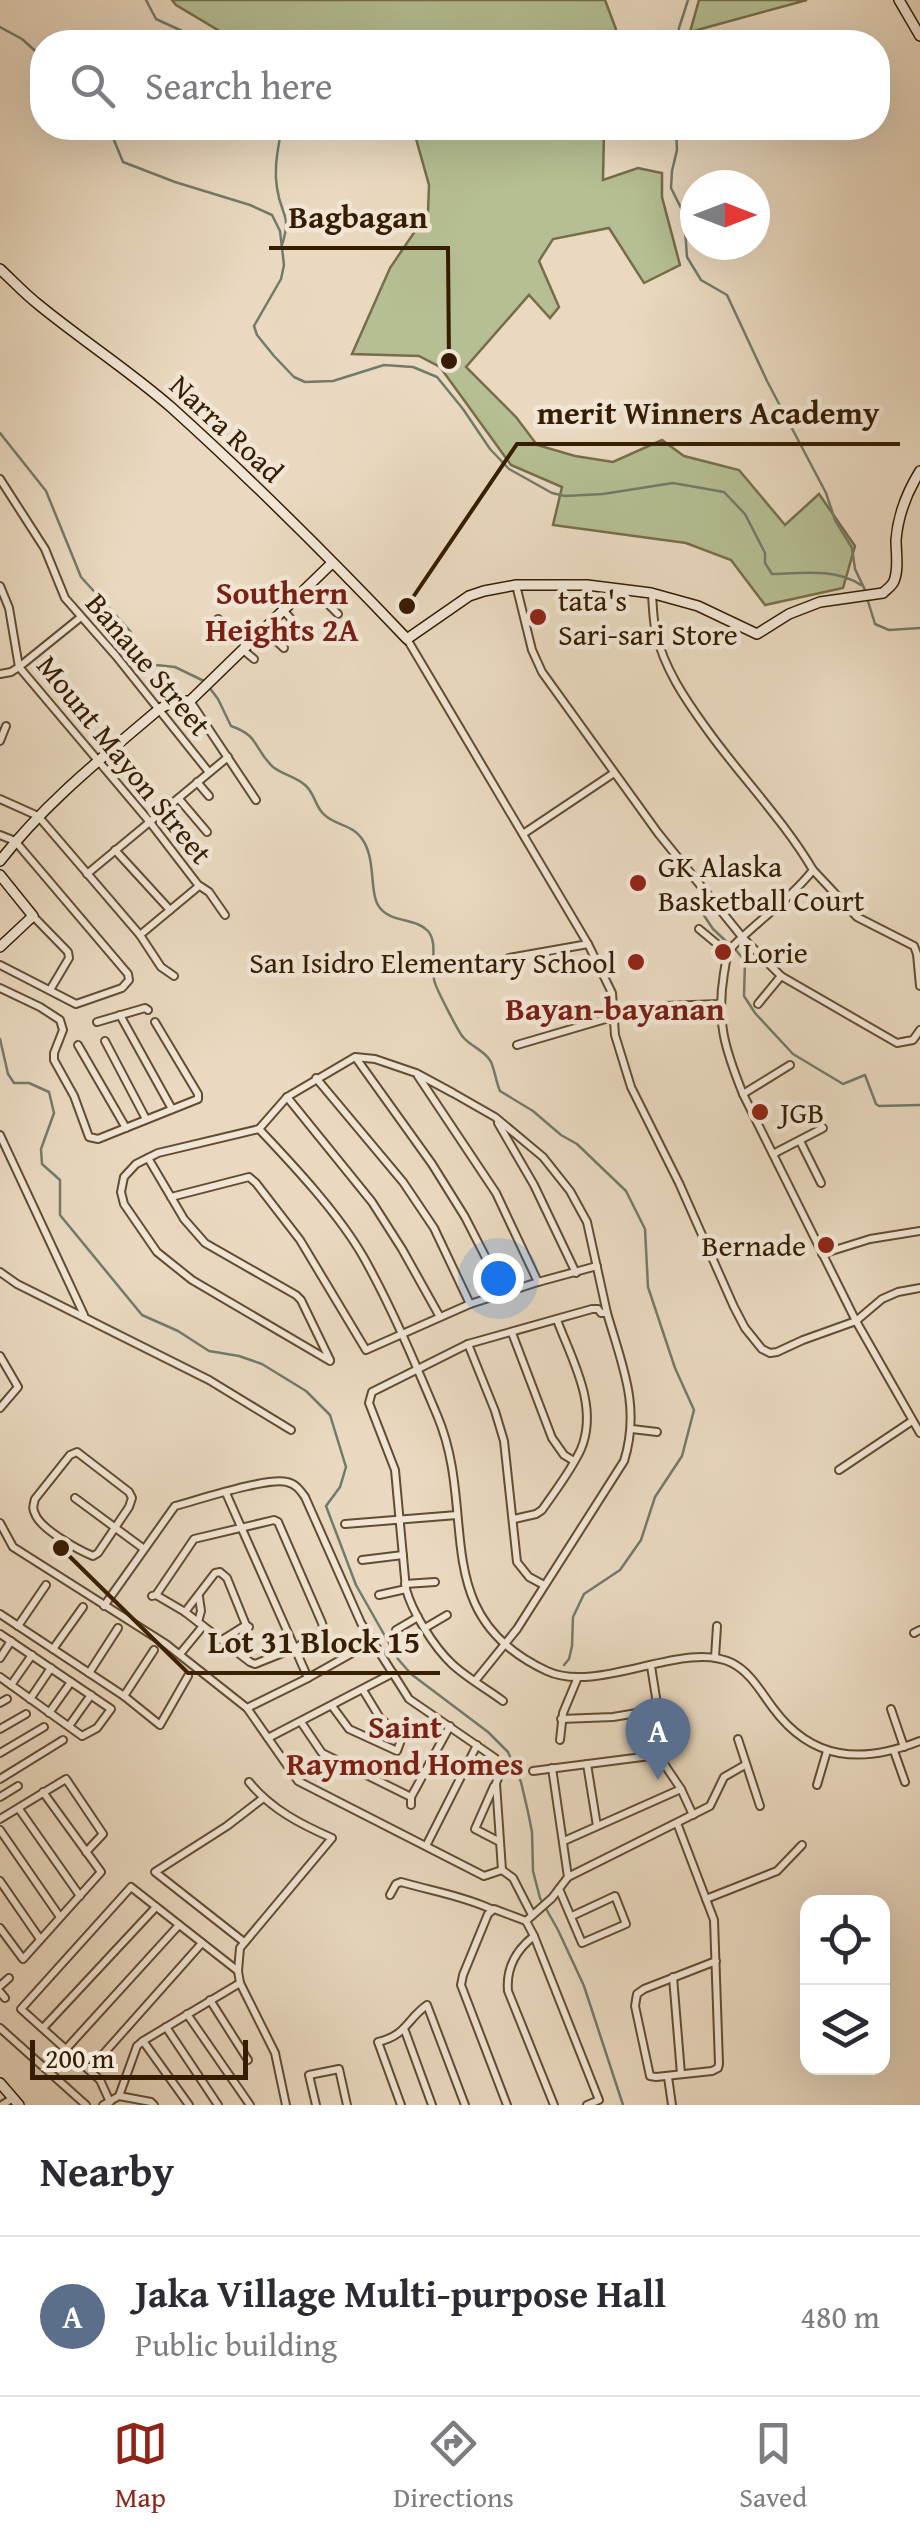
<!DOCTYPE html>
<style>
:root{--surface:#fff;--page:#f2f2f3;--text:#2b2b33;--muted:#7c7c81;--line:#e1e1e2;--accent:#8f2418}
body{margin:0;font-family:"Gentium Book Plus",serif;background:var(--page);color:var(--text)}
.controls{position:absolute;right:30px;bottom:30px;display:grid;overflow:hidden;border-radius:20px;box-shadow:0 10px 40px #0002}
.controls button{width:90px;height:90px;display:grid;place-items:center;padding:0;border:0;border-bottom:2px solid var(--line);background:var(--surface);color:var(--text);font:50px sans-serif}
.compass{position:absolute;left:680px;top:170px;width:90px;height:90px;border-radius:50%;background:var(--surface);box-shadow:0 10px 40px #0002;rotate:90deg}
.scale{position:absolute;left:30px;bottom:25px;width:218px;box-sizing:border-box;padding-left:10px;border:5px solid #361d00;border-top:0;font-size:28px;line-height:35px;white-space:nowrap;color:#361d00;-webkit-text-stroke:8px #f1e6d6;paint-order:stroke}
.you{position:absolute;left:498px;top:1278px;width:35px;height:35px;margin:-25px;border:8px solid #fff;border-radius:50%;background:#1a73e8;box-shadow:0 0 0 15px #1a73e833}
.badge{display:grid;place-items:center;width:65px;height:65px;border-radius:50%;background:var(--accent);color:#fff;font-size:32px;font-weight:700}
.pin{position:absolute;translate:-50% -82px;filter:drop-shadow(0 2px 5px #0008)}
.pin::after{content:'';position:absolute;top:52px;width:35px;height:30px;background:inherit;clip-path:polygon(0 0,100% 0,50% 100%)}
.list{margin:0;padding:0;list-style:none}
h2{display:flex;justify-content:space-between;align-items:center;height:130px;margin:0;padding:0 40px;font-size:42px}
h2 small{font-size:32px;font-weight:400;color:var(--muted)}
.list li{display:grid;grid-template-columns:65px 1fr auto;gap:30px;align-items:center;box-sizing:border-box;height:160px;padding:0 40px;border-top:2px solid var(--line)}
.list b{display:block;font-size:38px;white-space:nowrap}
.list p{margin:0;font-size:32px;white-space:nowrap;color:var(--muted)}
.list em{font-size:32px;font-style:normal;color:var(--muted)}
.icon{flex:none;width:55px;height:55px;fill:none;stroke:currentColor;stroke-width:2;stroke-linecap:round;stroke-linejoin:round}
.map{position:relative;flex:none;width:920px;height:2105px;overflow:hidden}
.search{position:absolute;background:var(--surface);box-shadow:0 10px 40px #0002;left:30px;right:30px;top:30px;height:110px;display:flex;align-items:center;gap:25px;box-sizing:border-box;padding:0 35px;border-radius:40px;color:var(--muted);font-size:38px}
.sheet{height:290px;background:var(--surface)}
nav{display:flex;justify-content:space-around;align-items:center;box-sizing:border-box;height:140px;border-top:2px solid var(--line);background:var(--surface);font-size:28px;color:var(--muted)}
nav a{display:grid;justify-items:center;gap:5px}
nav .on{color:var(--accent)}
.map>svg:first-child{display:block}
.green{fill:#b5bf93;stroke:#766e4a;stroke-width:2.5}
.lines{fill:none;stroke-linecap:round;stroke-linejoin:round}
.stream{stroke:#717b6b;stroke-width:2.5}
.street-casing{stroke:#634c30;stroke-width:10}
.secondary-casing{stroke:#361d00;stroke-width:12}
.street{stroke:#f1e6d6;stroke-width:6}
.secondary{stroke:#f1e6d6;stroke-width:9}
.poi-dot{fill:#8f2418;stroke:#f1e6d6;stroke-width:4}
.labels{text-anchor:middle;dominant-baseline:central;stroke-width:9;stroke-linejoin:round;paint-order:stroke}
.street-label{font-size:30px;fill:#361d00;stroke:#f1e6d6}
.poi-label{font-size:30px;fill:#361d00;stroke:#f1e6d6;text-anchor:start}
.neighbourhood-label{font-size:32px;font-weight:bold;fill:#7a1f14;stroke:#f1e6d6}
.leader{fill:none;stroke:#361d00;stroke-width:4}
.callout-dot{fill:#361d00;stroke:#f1e6d6;stroke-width:4}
.callout-label{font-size:32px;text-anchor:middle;font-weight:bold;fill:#361d00;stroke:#f1e6d6;stroke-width:9;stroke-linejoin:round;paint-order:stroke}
</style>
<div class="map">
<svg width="920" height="2105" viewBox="0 0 920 2105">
<rect width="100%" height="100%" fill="#ead9c0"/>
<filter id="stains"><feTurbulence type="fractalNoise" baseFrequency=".002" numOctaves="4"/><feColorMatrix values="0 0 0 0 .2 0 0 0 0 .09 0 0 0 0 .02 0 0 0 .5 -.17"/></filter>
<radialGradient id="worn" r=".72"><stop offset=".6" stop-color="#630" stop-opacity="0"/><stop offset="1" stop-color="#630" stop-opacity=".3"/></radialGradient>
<g class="green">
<path d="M 172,0 L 605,0 L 616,29 L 613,42 L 238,42 L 176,5 Z"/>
<path d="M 699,0 L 807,0 L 690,32 Z"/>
<path d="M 413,128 L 588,128 L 604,132 L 603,180 L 638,168 L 662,173 L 662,197 L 680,265 L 644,283 L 609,228 L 553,239 L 539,261 L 559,307 L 550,318 L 529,295 L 466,367 L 516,417 L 537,445 L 575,456 L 613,462 L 662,440 L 684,456 L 739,470 L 785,525 L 819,494 L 855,546 L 843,588 L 765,605 L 731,560 L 686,543 L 553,525 L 562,487 L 511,465 L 440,367 L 419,356 L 352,354 L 390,268 L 428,212 L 429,185 Z"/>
</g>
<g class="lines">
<g class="stream">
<path d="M 146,0 L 156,19 L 206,42"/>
<path d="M 0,27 L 22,39 L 42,57"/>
<path d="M 678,42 L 679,28 L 688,0"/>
<path d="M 109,128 L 123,162 L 175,182 L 250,205 L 272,215 L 280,231 L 284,265 L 281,279 L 254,326 L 257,335 L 274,356 L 294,377 L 305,382 L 333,381 L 384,365 L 413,367 L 437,377 L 463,409 L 490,449 L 509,469 L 552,493 L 565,496 L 603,494 L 673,483 L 724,492 L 745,514 L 765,553 L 765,563 L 772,574 C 801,573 836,568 861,585"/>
<path d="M 274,128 L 280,137 C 277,155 274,170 277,188 C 281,217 292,213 282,245"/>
<path d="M 676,128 L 677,150 L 672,171 L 671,188 L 684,214 L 687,257 L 701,280 L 727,295 L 767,381 L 826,493 L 835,520 L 852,548 L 855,569 L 865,590"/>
<path d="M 0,433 L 46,491 L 81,577 L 130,631 L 144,657 L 156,665 L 175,667 L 204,681"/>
<path d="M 867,598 L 875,624 L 889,630 L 920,628"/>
<path d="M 209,687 L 218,699 L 231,726 C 260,736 253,748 273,767 C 283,775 297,777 306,786 C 316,795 315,809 327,817 C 341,827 354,825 364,842 C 376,862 369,895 380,908 C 392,923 416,918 428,931 C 439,944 429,967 435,983 C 437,990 459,1033 463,1037 C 471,1047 485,1050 491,1062 C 495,1071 496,1082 500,1091 L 533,1111 L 561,1135 L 577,1144 L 626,1191 L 645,1229 L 648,1287 L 675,1368 L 694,1410 L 682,1456 L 655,1497 L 641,1540 L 620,1570 L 584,1594 L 573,1617 L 572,1646 L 569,1659 L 564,1665"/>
<path d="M 701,911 L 713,929 L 729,944"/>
<path d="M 735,949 L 745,961 L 744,996 L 755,1013 L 793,1054 L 843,1084 L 865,1075 L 876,1104 L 879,1106 L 920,1105"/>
<path d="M 0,1039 L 8,1074 L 14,1083 L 29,1083 L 49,1092 L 54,1113 L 41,1149 L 42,1164 L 60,1180 L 60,1215 L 142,1315 L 178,1331 L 209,1351 L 239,1356 L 262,1364 L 306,1391 L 330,1415 L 346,1467 L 340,1487 L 326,1506 L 356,1585 L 398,1659 L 411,1674 L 488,1732 L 508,1752 L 521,1782 L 528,1812 L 532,1832 L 533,1871 L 540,1898 L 558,1930 L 584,1986 L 623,2105"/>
</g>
<defs>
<g id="street">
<path d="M 0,479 L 45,549 L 65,598 L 116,656 L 208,771"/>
<path d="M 309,585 L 338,614"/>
<path d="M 516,585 L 532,650 L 542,672 L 658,833 L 743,938 L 781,976 L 897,1043 L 913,1040 L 920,1030"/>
<path d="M 0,586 L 9,608 L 19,667 L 149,821 L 199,886 L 140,935"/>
<path d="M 652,594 C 653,607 653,620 656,633 C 664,668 685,699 706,728 C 740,776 783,819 813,870 C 790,899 760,919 734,945 C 726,952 726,963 724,973 C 716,1022 725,1049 743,1094 L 856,1321 L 920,1433"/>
<path d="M 284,611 L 300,629"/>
<path d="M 218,619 L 247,646"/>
<path d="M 264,629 L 284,648"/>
<path d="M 407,639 L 588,944 L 612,993 L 615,1035 L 631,1087 L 679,1183 L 734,1307 L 745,1328 L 762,1349 L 770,1353 L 777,1352 L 803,1340 L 856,1321 L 882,1299 L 898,1292 L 920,1288"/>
<path d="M 243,650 L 254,659"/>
<path d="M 0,674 L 11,672 L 19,667 L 81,617"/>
<path d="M 190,701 L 256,800"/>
<path d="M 0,741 L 6,726"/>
<path d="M 197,782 L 209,796"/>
<path d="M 0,799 L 38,816 L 140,935 L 161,967 L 174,976"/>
<path d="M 179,799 L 207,832"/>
<path d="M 523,834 L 614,773"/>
<path d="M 0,835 L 15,841 L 128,974 L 129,980 L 122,988 L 76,1004 L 0,965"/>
<path d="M 115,850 L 170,910"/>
<path d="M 813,870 L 857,917 L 914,946 L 917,954 L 920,986"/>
<path d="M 87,874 L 228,757"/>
<path d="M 200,886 L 209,892 L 225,915"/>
<path d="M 33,916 L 68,952 L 69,958 L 50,990"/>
<path d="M 699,929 L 728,953"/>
<path d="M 509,958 L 588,944"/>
<path d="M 0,988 L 40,1007 L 60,1020 L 63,1030 L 54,1053 L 54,1060 L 74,1096 L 89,1137 L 98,1139 L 198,1099 L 198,1094 L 155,1022"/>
<path d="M 758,1004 L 781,976"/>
<path d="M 120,1015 L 172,1109"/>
<path d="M 97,1022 L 145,1008 L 148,1010"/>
<path d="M 105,1041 L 146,1119"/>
<path d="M 78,1045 L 126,1128"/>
<path d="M 517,1045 L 626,1013 L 664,1006 L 720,1004"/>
<path d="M 356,1058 L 432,1164 L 465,1217 L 504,1293"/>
<path d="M 418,1076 L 496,1193 L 538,1282"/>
<path d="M 316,1078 L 403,1182 L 434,1228 L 470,1304"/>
<path d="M 743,1094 L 790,1065"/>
<path d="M 287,1097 L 372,1202 L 402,1249 L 440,1317"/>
<path d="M 498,1123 L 534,1185 L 576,1273"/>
<path d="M 259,1129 C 294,1166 339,1214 364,1258 C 392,1308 415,1363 437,1415 C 479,1513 426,1615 547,1671 C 598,1695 685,1639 732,1663 C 750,1672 761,1692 773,1708 C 812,1761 862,1764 920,1741"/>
<path d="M 0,1135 L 84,1315"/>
<path d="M 800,1141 L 821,1183"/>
<path d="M 773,1154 L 823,1128"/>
<path d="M 148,1158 L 184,1219 L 205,1243 L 296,1295 L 301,1300 L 330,1360"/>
<path d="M 171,1197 L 249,1177 L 256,1183 L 300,1240 L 366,1350 L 470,1304 L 538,1282 L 597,1266"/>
<path d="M 822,1254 L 870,1239 L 920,1231"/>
<path d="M 0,1272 L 17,1284 L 209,1380 L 291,1430"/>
<path d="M 512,1333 L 552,1438 L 564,1455 L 574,1461"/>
<path d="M 468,1344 L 495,1411 L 504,1441 L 517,1562 L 529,1577 L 544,1585"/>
<path d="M 0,1356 L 18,1387 L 0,1408"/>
<path d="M 330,1361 L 192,1280 L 157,1252 L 124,1204 L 121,1192 L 124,1177 L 136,1164 L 158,1153 L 259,1129 L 287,1097 L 355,1057 L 375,1059 L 416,1073 L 453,1093 L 495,1117 L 543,1157 L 570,1191 L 587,1222 L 607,1313"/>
<path d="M 632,1429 L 657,1432"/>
<path d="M 77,1452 L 129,1492 L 132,1498 L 129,1507 L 98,1553 L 93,1556 C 78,1550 43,1530 36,1516 C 32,1508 33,1507 35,1499 L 70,1455 Z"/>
<path d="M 839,1470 L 912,1421"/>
<path d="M 226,1493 L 308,1678"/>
<path d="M 75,1498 L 144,1549"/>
<path d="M 514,1519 L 536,1514 L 542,1510 C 555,1491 571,1471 581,1449 C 599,1406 572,1360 557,1320"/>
<path d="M 0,1523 L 13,1547 L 166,1644 L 247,1708 L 298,1781 L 484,1876 L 502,1870"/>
<path d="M 345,1524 L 457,1515"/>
<path d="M 362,1560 L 403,1555"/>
<path d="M 405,1584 L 435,1582"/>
<path d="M 156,1595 L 185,1612 L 250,1662 L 255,1664 L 295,1648 L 324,1631"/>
<path d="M 379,1595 L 406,1589"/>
<path d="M 152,1596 L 156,1595 L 194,1539 L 274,1520 L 278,1522 L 322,1623 L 324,1631"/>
<path d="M 104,1606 L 175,1506 C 198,1500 267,1477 287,1482 C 296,1484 300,1490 305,1497 L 361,1623 L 409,1699 L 495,1758 L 499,1776 L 496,1783 L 502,1870"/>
<path d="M 185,1612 L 215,1573 L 220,1572 L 227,1578 L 246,1625 L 249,1627"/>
<path d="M 0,1614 L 124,1696 L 160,1725 L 188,1676"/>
<path d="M 198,1622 L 201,1611 L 199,1597"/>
<path d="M 18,1626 L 46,1585"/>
<path d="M 425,1628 L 447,1615"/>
<path d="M 396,1630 L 418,1617"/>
<path d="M 914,1633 L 920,1630"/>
<path d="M 0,1634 L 111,1709 L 97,1728 L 82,1736 L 0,1677"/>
<path d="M 222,1640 L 246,1625"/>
<path d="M 53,1649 L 83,1607"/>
<path d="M 180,1654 L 203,1626"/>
<path d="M 715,1657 L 717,1626"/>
<path d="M 0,1658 L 11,1641"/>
<path d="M 89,1673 L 118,1628"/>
<path d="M 475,1681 L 517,1629 L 624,1461 C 641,1407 622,1365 607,1313 L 601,1313 L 598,1309 L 592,1309 L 468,1344 L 372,1392 L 369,1403 L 395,1470 L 406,1589 C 412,1612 434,1647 452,1664 C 467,1678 487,1689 503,1701"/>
<path d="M 11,1685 L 32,1655"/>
<path d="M 124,1696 L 154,1650"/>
<path d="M 30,1699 L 51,1668"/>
<path d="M 0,1703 L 7,1699"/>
<path d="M 332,1706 L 349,1729 L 397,1751 L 401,1740 L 399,1734 L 380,1718 L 363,1690"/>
<path d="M 247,1708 L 308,1678 L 372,1642"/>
<path d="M 891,1709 L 904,1747"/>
<path d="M 49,1713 L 71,1682"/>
<path d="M 561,1719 L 613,1717 L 655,1710 L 657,1704 L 651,1666"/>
<path d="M 301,1722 L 322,1753 L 411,1797"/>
<path d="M 69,1726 L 91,1695"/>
<path d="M 0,1729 L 26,1714"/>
<path d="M 268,1738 L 393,1673"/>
<path d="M 738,1739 L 760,1806"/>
<path d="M 560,1740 L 563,1713 L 578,1677"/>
<path d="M 894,1751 L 905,1782"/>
<path d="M 0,1753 L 44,1727"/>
<path d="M 587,1764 L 597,1826"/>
<path d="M 533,1771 L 658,1755 L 681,1789 L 693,1815"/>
<path d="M 0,1779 L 63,1740"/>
<path d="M 249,1782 C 271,1809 300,1824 332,1838 L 240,1948 L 238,1971 L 240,1983 L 275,2053 L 286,2105"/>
<path d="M 817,1785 L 827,1751"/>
<path d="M 494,1786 L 475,1829 L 498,1841"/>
<path d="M 0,1797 L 18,1786"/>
<path d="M 411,1805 L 411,1797 L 450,1726"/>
<path d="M 19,1809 L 80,1896"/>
<path d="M 0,1819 L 66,1779 L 103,1834 L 86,1852"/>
<path d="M 677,1823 L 714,1920 L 719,2064 L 718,2068 L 712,2071 L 656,2077 L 650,2076 L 635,2006 L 637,1994 L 644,1989 L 716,1961"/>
<path d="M 0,1830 L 60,1917"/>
<path d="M 564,1841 L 681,1789"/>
<path d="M 426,1846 L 477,1745"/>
<path d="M 502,1870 L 513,1878 L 532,1915"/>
<path d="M 568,1877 L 710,1806 L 724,1777 L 745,1765"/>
<path d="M 0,1881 L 40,1939"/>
<path d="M 559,1889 L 582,1943 L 626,1924 L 615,1896 L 572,1916"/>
<path d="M 390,1895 L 396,1884 L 401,1882 C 432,1891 463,1896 491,1909"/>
<path d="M 706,1899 L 777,1871 L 802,1845"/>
<path d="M 526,1921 L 552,1898 L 568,1877 L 552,1768"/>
<path d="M 0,1928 L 23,1959 L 101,1872 L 43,1792"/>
<path d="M 534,1936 C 516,1950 506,1968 508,1991 L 554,2105"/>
<path d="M 244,1942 L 155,1872 L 227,1826 L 262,1799"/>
<path d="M 673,1977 L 681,2074"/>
<path d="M 0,1986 L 9,1978"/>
<path d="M 0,1992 L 5,1998"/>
<path d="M 210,2000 L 248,2060"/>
<path d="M 187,2014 L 250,2105"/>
<path d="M 166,2027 L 218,2105"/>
<path d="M 0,2028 L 86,2105"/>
<path d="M 43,2028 L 156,1907"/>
<path d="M 405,2031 L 432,2105"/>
<path d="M 143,2041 L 189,2105"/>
<path d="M 66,2049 L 179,1925"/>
<path d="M 90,2069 L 202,1943"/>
<path d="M 668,2077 L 672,2105"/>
<path d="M 119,2096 L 151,2102 L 154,2105"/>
<path d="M 110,2102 L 100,2080 L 21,2009 L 131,1887 L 238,1971"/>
<path d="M 2,2105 L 13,2098"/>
<path d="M 103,2105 L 119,2096 L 137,2046 L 143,2041 L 240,1983"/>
<path d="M 316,2105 L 309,2075 L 339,2069 L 347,2105"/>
<path d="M 401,2105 L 378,2042 C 407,2035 406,2020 427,2005 L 465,2105"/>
<path d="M 507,2105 L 461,1985 L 463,1975 L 488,1914 L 494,1909 L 526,1921 L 534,1936 L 599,2100 L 587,2105"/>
</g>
<g id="secondary">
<path d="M 899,0 L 920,36"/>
<path d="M 0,269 C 13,281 25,294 39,305 C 83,341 130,371 172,408 C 254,482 332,560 407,639 L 469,596 L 484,591 L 516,585 L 587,585 L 651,593 L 698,606 L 757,634 L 789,614 L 820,602 L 883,593 C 887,589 892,586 894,581 C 899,569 896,552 896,540 C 898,515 907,492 920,471"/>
<path d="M 0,861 C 45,803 103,757 158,710 L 173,701 L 190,701 L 332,563"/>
<path d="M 0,875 L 33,916 L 0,947"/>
<path d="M 0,2083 L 19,2105"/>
</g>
</defs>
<use href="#street" class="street-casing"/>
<use href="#secondary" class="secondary-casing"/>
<use href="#street" class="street"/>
<use href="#secondary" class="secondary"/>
</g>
<g class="poi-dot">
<circle cx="538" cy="617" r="10"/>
<circle cx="638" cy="883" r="10"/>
<circle cx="723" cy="952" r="10"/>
<circle cx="636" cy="962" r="10"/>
<circle cx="760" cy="1112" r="10"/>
<circle cx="826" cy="1245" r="10"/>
</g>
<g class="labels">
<g class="street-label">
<text transform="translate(227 428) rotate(43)">Narra Road</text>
<text transform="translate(149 664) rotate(50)">Banaue Street</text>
<text transform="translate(125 759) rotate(51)">Mount Mayon Street</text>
</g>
<g class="poi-label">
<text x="558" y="600">tata's<tspan x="558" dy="34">Sari-sari Store</tspan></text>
<text x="658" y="866">GK Alaska<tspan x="658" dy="34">Basketball Court</tspan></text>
<text x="743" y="952">Lorie</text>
<text x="616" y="962" text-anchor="end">San Isidro Elementary School</text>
<text x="780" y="1112">JGB</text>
<text x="806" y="1245" text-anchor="end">Bernade</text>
</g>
<g class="neighbourhood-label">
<text x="282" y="592">Southern<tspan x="282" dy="37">Heights 2A</tspan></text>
<text x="615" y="1008">Bayan-bayanan</text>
<text x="405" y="1726">Saint<tspan x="405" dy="37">Raymond Homes</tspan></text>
</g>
</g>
<path class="leader" d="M449 361L448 248H269M407 606L517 444H900M61 1548L188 1673H440"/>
<g class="callout-dot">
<circle cx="449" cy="361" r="10"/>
<circle cx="407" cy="606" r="10"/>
<circle cx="61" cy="1548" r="10"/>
</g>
<g class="callout-label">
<text x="358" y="228">Bagbagan</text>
<text x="708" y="424">merit Winners Academy</text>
<text x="314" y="1653">Lot 31 Block 15</text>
</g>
<rect width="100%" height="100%" filter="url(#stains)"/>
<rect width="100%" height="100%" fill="url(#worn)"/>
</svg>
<div class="controls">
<button><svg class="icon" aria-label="locate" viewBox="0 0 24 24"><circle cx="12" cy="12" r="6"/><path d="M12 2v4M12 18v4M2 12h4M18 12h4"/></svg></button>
<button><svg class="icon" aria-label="layers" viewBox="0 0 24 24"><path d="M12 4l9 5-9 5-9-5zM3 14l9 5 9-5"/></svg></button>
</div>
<svg class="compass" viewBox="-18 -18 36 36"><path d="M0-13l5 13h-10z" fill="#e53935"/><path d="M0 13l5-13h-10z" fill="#7c7c81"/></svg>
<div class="scale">200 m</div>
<div class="you"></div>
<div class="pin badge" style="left:658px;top:1780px;background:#5c6f8a">A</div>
<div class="search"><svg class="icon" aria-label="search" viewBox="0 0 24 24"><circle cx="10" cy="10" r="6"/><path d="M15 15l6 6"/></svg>Search here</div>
</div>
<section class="sheet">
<h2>Nearby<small></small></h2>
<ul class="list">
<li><span class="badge" style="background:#5c6f8a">A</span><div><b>Jaka Village Multi-purpose Hall</b><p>Public building</p></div><em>480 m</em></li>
</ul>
</section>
<nav>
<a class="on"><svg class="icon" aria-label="map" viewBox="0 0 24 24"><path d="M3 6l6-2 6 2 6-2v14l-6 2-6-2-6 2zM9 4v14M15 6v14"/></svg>Map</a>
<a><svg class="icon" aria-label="directions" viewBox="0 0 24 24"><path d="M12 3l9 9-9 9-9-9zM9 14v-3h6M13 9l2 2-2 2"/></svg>Directions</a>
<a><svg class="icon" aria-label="saved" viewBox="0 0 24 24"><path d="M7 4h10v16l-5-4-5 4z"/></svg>Saved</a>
</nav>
